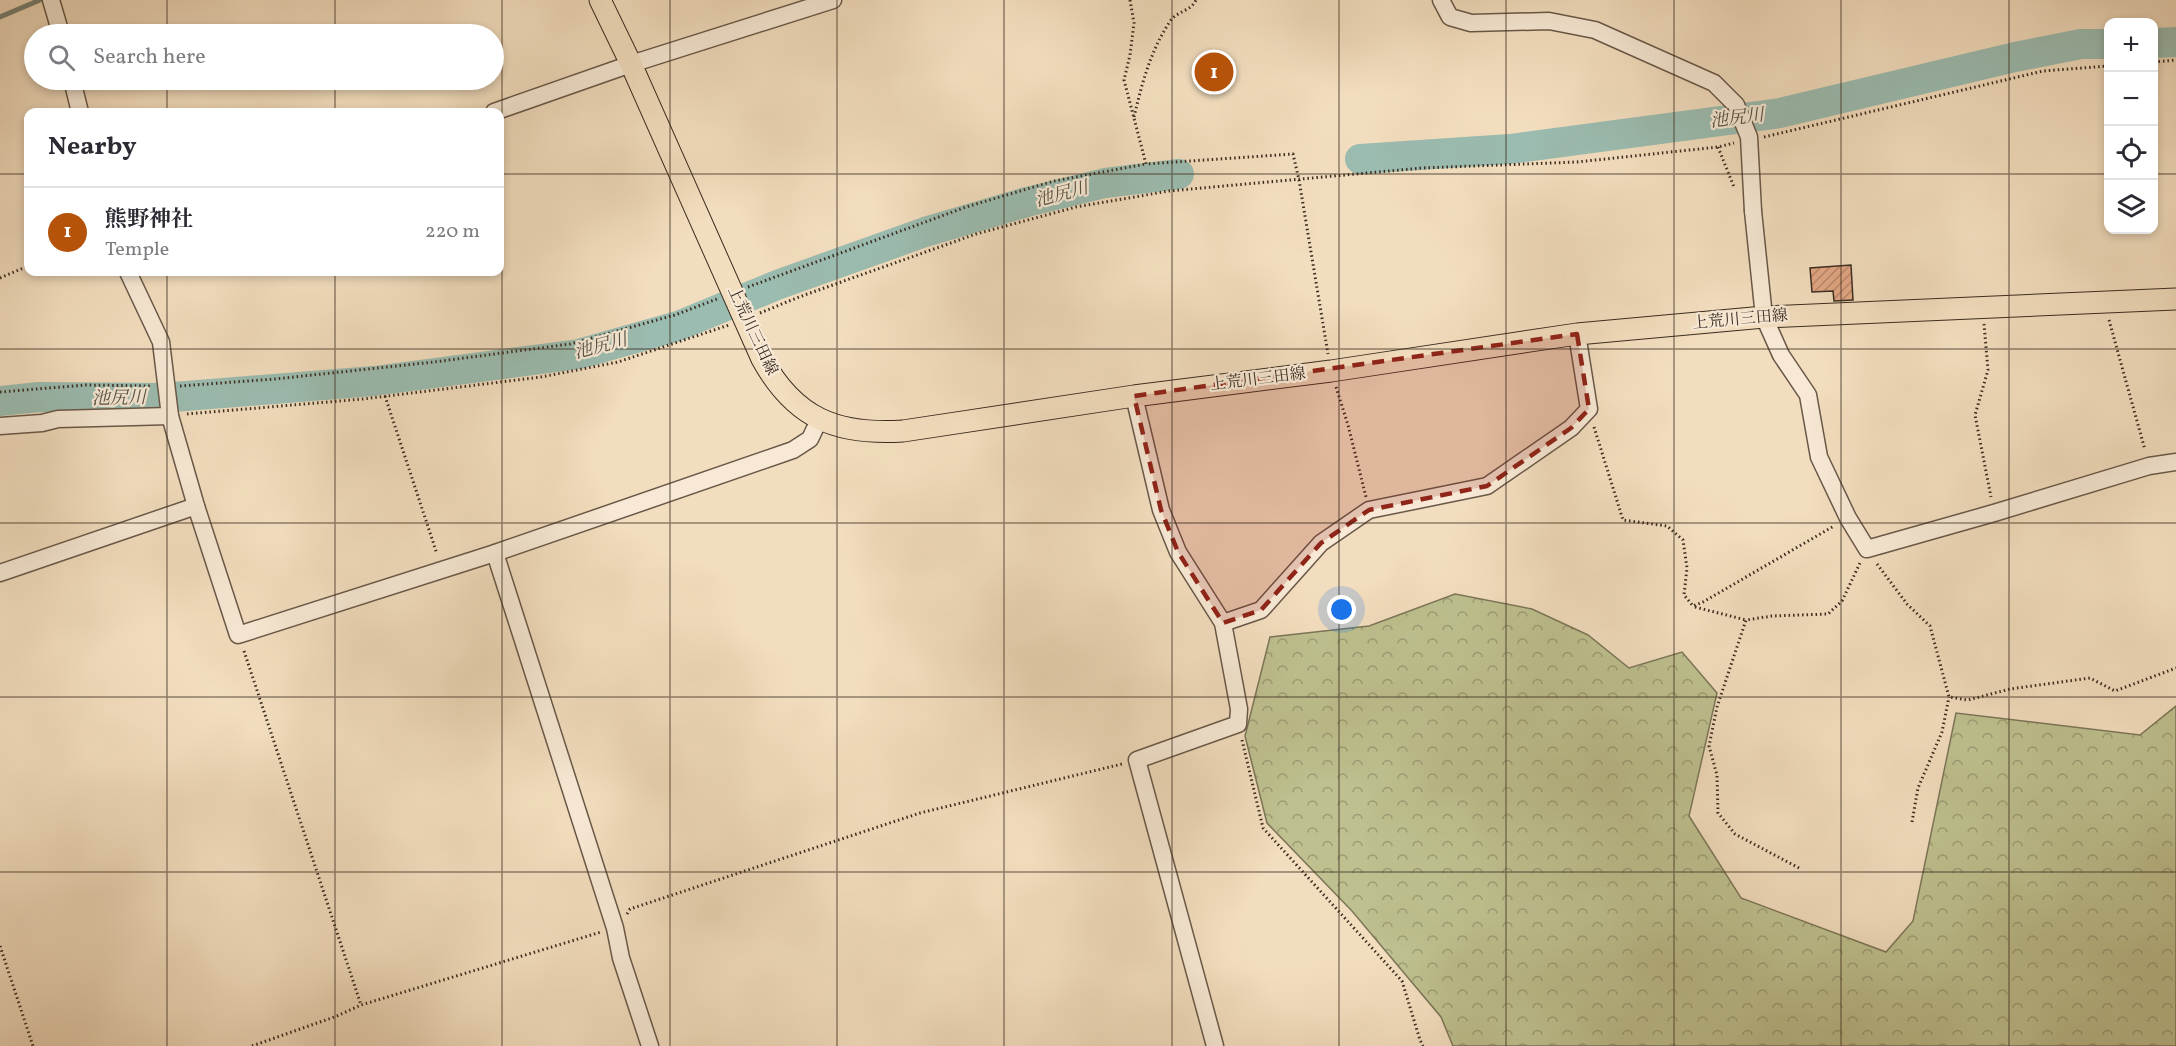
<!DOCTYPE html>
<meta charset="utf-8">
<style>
:root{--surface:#fff;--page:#f7f7f7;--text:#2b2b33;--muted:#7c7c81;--line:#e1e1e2;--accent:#b45309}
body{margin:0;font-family:Vollkorn,"Noto Serif JP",serif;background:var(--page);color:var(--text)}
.controls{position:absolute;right:18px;top:18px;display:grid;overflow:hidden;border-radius:12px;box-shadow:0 3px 9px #0003}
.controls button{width:54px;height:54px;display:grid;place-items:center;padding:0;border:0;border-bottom:2px solid var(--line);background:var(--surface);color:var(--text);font:30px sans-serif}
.you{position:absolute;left:1342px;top:610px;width:21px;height:21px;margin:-15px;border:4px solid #fff;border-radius:50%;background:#1a73e8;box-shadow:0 0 0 9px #1a73e833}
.badge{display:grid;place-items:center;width:39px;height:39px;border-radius:50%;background:var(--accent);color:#fff;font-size:20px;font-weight:700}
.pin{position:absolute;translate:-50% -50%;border:3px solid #fff;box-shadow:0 2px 6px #0006}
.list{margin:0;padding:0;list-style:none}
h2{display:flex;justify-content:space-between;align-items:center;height:78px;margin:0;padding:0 24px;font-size:26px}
h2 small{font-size:20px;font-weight:400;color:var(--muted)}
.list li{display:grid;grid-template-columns:39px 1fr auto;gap:18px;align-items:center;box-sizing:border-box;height:90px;padding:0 24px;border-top:2px solid var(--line)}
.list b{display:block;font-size:22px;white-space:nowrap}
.list p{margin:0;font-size:20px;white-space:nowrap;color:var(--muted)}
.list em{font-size:20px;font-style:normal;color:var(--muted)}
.icon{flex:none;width:33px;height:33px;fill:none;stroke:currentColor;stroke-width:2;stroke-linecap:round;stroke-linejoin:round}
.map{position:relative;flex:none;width:2176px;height:1046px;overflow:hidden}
.search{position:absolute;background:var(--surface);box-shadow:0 3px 9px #0003;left:24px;top:24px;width:480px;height:66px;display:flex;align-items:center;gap:15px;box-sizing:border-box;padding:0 21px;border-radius:33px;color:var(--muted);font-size:22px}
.panel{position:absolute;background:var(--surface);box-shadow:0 3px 9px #0003;left:24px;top:108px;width:480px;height:168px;border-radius:12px}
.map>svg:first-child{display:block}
.forest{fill:url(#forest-crowns);stroke:#7c7658;stroke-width:1.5}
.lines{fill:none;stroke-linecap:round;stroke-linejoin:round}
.stream{stroke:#758276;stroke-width:5}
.river{stroke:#9bbcb0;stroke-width:30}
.building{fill:url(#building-hatch);stroke:#3b2c20;stroke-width:1.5}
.minor-casing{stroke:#695848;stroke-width:19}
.major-casing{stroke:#3b2c20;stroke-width:23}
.path{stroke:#3b2c20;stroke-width:3;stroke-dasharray:1.5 3;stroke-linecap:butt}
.minor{stroke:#f7e9d5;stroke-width:16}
.major{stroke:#f2ddbe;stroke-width:21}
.minor-bridge-casing{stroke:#695848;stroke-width:19;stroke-linecap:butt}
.minor-bridge{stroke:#f7e9d5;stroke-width:16}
.marked{fill:#8f2418;fill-opacity:0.2;stroke:#8f2418;stroke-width:4.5;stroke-dasharray:12 8;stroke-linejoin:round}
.grid{fill:none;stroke:#3b2c20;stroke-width:1.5;stroke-opacity:0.55}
.labels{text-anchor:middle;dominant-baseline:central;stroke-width:4.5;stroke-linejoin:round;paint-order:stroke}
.street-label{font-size:16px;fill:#3b2c20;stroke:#f7e9d5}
.water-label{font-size:18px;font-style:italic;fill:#535044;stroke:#f7e9d5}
</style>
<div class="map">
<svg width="2176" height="1046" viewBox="0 0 2176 1046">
<defs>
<pattern id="forest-crowns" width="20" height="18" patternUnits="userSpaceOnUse" patternTransform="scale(1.5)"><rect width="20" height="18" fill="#bec08f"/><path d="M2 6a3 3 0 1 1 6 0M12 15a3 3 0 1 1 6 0" fill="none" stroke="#9c9c74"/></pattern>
<pattern id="building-hatch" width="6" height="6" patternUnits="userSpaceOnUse" patternTransform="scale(1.5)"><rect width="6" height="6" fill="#e4a784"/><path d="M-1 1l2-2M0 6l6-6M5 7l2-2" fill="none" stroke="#ba886c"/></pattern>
</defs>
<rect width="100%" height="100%" fill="#f2ddbe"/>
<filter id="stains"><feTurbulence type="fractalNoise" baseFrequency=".00333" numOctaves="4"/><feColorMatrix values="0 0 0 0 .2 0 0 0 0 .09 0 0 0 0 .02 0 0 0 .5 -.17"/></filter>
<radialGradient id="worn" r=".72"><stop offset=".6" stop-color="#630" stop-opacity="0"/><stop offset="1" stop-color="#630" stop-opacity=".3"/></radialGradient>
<path class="forest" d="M 1455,594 L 1532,609 L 1588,635 L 1629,668 L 1682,652 L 1717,693 L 1689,816 L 1741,898 L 1886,952 L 1913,921 L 1956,713 L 2140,735 L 2176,706 L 2176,1046 L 1453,1046 L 1441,1017 L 1352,911 L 1267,823 L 1245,736 L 1270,637 L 1369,626 Z"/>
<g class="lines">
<path class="stream" d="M 0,17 L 40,0"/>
<g class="river">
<path d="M 2154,43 L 2176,42"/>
<path d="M 1360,159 L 1510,149 L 1780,113 L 2015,57 L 2081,44 L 2108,44"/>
<path d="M 0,401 L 39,397 L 161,398 L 374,381 L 579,354 L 678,326 L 777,285 L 925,232 L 1027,202 L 1105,183 L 1179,174"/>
</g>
</g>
<path class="building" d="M 1851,265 L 1853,300 L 1834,301 L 1833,291 L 1812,292 L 1810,268 Z"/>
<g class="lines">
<defs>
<g id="minor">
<path d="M 51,0 L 61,34"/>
<path d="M 1441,0 L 1450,17 L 1471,23 L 1549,21 L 1595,30 L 1714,83 L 1736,105"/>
<path d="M 72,80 L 80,112"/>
<path d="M 494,112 L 631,64 L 833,0"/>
<path d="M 1753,211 L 1764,317 L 1781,355 L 1808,395 L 1819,457 L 1848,518 L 1867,549 L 1994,513 L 2149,466 L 2176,462"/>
<path d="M 128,272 L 161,342 L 170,416 L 196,506 L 238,635 L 495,553 L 793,450 L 810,439 L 819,420"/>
<path d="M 1134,396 L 1161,510 L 1178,552 L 1223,623 L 1239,709 L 1238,724 L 1137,760 L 1215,1046"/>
<path d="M 0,426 L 42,423 L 58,419 L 170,416"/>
<path d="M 495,553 L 615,928 L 621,958 L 650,1046"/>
<path d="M 0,573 L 196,506"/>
<path d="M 1223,623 L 1261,610 L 1321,543 L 1369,510 L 1487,486 L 1571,428 L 1589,409 L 1577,334"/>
</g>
<path id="major" d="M 600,0 L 631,64 L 762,359 C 795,419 837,435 903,431 L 1134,396 L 1331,371 L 1577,334 L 1764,317 L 2176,299"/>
</defs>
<use href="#minor" class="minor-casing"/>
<use href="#major" class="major-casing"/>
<g class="path">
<path d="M 1130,0 L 1134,23 L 1130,55 L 1124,80 L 1146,164 L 1293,154 L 1299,180 L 1328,354"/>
<path d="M 2154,62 L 2176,60"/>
<path d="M 1134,117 C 1142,83 1151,49 1171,20 C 1178,11 1191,11 1196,0"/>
<path d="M 1764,137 L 2043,71 L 2108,66"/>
<path d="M 1718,147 L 1734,187"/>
<path d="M 0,278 L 28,266"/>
<path d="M 748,287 L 966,207 L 1054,181 L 1146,164"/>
<path d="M 760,313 L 799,297 L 976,234 L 1076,207 L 1169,191 L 1422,168 L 1577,162 L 1718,147 L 1734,143"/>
<path d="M 2109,320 L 2145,450"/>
<path d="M 1984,324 L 1988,370 L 1975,415 L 1991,497"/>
<path d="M 180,386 L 275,379 L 434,362 L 570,344 L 675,315 L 717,299"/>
<path d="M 1336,387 L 1348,425 L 1366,497"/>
<path d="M 0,392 L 86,385 L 150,386"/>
<path d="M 385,396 L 437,554"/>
<path d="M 187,414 L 363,399 L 541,377 L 618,362 L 729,325"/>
<path d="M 1594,427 L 1623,520 L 1667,526 L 1683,540 L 1687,568 L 1684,595 L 1693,606 L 1703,602 L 1834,526"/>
<path d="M 1877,564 L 1907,604 L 1930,626 L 1949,697 L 1968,700 L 2010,689 L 2090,678 L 2115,691 L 2176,668"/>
<path d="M 1695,607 L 1746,620"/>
<path d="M 244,651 L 361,1005"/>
<path d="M 1242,740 L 1263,828 L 1402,981 L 1420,1040 L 1423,1046"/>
<path d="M 1912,822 L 1918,788 L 1942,732 L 1949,697"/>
<path d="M 1799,868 L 1735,834 L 1718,813 L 1717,775 L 1709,746 L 1717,707 L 1746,620 L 1772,616 L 1828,614 L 1842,601 L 1860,563"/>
<path d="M 627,914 L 630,909 L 920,813 L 1122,764"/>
<path d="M 0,946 L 33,1046"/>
<path d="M 252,1046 L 337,1016 L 361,1005 L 601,932"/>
</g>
<use href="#minor" class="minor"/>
<use href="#major" class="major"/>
<defs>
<path id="minor-bridge" d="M 1736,105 L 1749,137 L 1753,211"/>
</defs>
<use href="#minor-bridge" class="minor-bridge-casing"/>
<use href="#minor-bridge" class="minor-bridge"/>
</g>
<path class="marked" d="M 1577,334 L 1589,409 L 1571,428 L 1487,486 L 1369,510 L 1321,543 L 1261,610 L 1223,623 L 1178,552 L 1161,510 L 1134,396 Z"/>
<path class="grid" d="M 167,0 L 167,34M 335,0 L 335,34M 502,0 L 502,1046M 670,0 L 670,1046M 837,0 L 837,1046M 1004,0 L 1004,1046M 1172,0 L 1172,1046M 1339,0 L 1339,1046M 1506,0 L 1506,1046M 1674,0 L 1674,1046M 1841,0 L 1841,1046M 2009,0 L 2009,1046M 167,80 L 167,112M 335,80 L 335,112M 0,174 L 28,174M 500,174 L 2108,174M 2154,174 L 2176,174M 167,272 L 167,1046M 335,272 L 335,1046M 0,349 L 2176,349M 0,523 L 2176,523M 0,697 L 2176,697M 0,872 L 2176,872"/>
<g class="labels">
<g class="street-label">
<text transform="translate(1740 320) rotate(-5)">上荒川三田線</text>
<text transform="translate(752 331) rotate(65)">上荒川三田線</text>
<text transform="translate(1258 380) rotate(-7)">上荒川三田線</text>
</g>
<g class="water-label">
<text transform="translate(1737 119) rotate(-7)">池尻川</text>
<text transform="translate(1062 195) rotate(-15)">池尻川</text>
<text transform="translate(601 347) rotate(-15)">池尻川</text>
<text transform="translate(119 399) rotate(-1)">池尻川</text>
</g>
</g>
<rect width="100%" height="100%" filter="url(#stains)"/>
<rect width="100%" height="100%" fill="url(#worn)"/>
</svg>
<div class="controls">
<button>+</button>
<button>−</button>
<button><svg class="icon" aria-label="locate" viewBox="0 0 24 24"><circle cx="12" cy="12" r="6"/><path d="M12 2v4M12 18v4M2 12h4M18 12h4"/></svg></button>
<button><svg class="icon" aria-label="layers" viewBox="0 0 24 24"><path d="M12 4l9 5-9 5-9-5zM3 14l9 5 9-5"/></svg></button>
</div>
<div class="you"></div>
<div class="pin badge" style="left:1214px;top:72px">1</div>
<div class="search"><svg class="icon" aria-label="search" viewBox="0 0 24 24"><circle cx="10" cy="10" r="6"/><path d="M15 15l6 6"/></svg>Search here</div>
<section class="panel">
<h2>Nearby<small></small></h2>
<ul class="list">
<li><span class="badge">1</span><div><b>熊野神社</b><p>Temple</p></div><em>220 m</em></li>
</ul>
</section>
</div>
